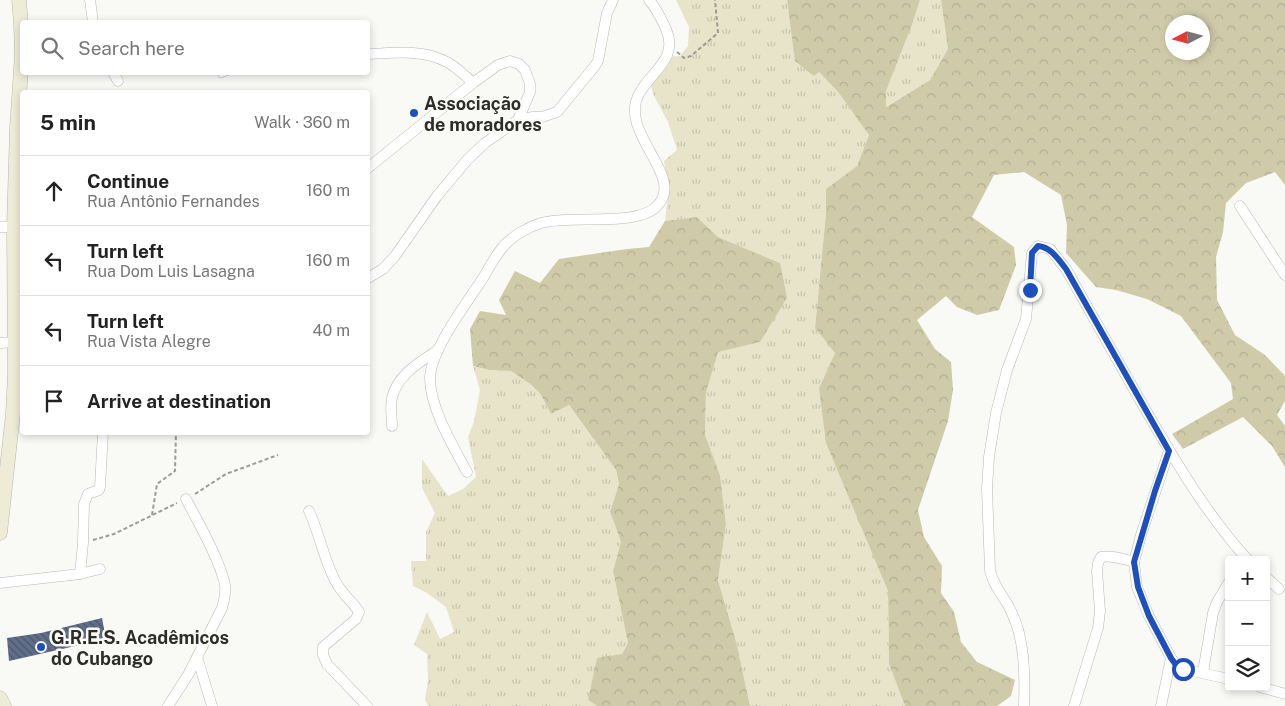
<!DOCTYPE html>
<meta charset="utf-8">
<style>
:root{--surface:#fff;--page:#f6f6f6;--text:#222;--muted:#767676;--line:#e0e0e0}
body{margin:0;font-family:"Public Sans",sans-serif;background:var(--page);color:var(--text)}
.controls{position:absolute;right:15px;bottom:15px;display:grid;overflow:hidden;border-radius:5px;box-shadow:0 2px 8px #0003}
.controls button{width:45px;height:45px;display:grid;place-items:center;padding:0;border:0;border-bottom:1px solid var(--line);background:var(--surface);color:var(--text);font:25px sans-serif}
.compass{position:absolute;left:1165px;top:15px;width:45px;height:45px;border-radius:50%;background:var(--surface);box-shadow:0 2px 8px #0003;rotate:264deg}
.stop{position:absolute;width:15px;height:15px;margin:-11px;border:4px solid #1d50bd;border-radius:50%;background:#fff}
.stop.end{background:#1d50bd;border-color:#fff;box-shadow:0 1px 5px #0008}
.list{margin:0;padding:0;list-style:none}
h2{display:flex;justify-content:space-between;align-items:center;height:65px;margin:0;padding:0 20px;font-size:21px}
h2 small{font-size:16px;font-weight:400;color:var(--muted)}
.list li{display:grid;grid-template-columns:32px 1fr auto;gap:15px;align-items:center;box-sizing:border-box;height:70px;padding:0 20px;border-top:1px solid var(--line)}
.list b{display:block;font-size:19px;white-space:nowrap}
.list p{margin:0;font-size:16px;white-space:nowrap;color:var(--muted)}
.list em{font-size:16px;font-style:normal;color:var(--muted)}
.icon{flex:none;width:28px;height:28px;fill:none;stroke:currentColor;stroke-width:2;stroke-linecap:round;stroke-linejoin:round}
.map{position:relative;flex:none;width:1285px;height:706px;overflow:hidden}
.search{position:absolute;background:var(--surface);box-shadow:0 2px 8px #0003;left:20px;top:20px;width:350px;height:55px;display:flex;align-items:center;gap:12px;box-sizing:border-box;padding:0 18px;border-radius:5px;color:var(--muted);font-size:19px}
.panel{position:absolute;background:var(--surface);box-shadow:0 2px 8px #0003;left:20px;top:90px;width:350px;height:345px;border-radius:5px}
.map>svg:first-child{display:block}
.grass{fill:url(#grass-tufts)}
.forest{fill:url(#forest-crowns);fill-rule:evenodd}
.building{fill:url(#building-back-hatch)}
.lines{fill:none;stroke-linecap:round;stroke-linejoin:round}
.service-casing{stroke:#b7b7b3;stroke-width:6}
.minor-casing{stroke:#b7b7b3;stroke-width:11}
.secondary-casing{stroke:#b7b7b3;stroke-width:15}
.path{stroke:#9b9b98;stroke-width:2;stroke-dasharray:4 2.5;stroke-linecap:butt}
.service{stroke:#fff;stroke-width:5}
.minor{stroke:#fff;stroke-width:10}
.secondary{stroke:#eeebd6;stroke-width:14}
.route{stroke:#1d50bd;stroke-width:6}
.poi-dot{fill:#1d50bd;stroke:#f9f9f5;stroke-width:2}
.labels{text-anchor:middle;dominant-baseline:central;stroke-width:5;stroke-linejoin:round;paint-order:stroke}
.poi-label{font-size:18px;font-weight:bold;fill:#2c2c2a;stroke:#f9f9f5;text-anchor:start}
</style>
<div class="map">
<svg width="1285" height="706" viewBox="0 0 1285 706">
<defs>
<pattern id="grass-tufts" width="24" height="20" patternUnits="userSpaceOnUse" patternTransform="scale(1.25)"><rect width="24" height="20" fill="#e7e4c9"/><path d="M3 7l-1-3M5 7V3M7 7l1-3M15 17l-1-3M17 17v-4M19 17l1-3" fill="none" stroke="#c6c4ad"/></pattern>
<pattern id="forest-crowns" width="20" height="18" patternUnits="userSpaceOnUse" patternTransform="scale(1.25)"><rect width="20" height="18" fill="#cfcba9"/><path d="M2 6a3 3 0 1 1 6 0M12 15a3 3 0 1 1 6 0" fill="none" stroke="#b2ae92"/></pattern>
<pattern id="building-back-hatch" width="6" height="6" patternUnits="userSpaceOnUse" patternTransform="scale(1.25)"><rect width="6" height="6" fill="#606e89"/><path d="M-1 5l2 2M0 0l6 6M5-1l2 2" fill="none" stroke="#4b566a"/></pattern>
</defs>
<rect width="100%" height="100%" fill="#f9f9f5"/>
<g class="grass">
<path d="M 676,0 L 787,0 L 796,61 L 819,72 L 838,92 L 869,135 L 857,166 L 826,189 L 826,213 L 815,328 L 835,353 L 819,388 L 861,524 L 888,591 L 889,664 L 905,706 L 750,706 L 737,645 L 718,580 L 726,524 L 720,475 L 705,435 L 706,393 L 718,351 L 760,342 L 780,263 L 718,237 L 697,217 L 665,221 L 669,189 L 664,161 L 677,150 L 668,122 L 653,94 L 650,81 L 667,57 L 680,56 L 688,46 L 689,27 Z"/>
<path d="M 920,0 L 941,0 L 948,49 L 930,80 L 885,107 L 886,91 L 912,25 Z"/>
<path d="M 473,366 L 489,370 L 511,371 L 533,386 L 541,395 L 551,414 L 568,404 L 616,470 L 619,484 L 610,512 L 621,542 L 613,571 L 628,643 L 622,654 L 588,700 L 597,706 L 428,706 L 425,700 L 428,680 L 427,654 L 414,645 L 427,612 L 440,639 L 454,632 L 446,607 L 427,593 L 413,586 L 411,561 L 426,561 L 426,532 L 435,513 L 422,488 L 422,459 L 448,496 L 463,489 L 476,477 L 468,437 L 474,422 L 480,390 Z"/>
</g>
<g class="forest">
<path d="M 787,0 L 920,0 L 912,25 L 886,91 L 886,107 L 930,80 L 948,49 L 941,0 L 1285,0 L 1285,185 L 1275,172 L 1246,183 L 1226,203 L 1223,232 L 1216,257 L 1217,300 L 1235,335 L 1265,355 L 1285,376 L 1285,401 L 1277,415 L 1285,426 L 1285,467 L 1272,446 L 1243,417 L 1183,449 L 1172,434 L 1233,399 L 1231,383 L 1181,316 L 1147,299 L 1116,290 L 1096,287 L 1066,253 L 1067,225 L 1061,195 L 1024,172 L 994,175 L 972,217 L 1014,247 L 1016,265 L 999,310 L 977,315 L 957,307 L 946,296 L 917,320 L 935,349 L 951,362 L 953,390 L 948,421 L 918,510 L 924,537 L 942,566 L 941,593 L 954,612 L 961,642 L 977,662 L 1015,680 L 1011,696 L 997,706 L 905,706 L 889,664 L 888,591 L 826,443 L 819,388 L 835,353 L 815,328 L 826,213 L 826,189 L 857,166 L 869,135 L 838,92 L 819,72 L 814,76 L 795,61 ZM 1172,22 L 1202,22 L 1202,52 L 1172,52 Z"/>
<path d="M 697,217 L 718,237 L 780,263 L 787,298 L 760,342 L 718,352 L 706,393 L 705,435 L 720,475 L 726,524 L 718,580 L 737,645 L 750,706 L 597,706 L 588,700 L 597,658 L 622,654 L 628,643 L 613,571 L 621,542 L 610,512 L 619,484 L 616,470 L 569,405 L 551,414 L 541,395 L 533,386 L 511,371 L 489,370 L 473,366 L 470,329 L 480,311 L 506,315 L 499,300 L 515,271 L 540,283 L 559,259 L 627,249 L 649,247 L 665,221 Z"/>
</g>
<path class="building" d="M 102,618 L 106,639 L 9,661 L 7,638 L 41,633 Z"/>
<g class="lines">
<defs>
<path id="service" d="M 221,75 L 229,72"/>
<g id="minor">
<path d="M 90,0 L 93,22"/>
<path d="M 368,54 C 394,53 421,49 445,61 C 456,66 464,75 473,83"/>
<path d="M 113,72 L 118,81"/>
<path d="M 518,120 L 533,117 L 542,117 L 557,112 L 594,67 L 598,61 L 607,13 L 613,0"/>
<path d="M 368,168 L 473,83 L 498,65 L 510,61 L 519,64 L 525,70 L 530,84 L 530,92 L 518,120 L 485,143 L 468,159 L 437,196 L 395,256 L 383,269 L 368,278"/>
<path d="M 1240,206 L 1285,275"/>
<path d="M 0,227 L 14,227"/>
<path d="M 0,343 L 16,342"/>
<path d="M 392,426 C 392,417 390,407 392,398 C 397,375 420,362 438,350"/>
<path d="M 1169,451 L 1141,535 L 1134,562 L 1137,587 L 1149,616 L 1171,658 L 1176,665 L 1183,669 L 1229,679"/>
<path d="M 467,472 C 453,446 430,408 430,378 C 431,349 467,303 483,278 C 489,268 495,256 503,247 C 512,236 528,227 541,223 C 571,214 639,228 658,205 C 685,175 618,133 639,94 C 651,71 679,59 666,29 C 661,18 657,9 649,0"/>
<path d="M 309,511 C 320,534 324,562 337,584 C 343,595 353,602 359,612 L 356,619 L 323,647 L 323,655 L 327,664 L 367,706"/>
<path d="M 80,574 L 83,543 L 84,504 L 88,494 L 99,490 L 100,487 L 103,432"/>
<path d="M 1266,577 L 1279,589"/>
<path d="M 0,583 L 80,574 L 100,569"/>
<path d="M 197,657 L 212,706"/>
<path d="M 1203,672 L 1213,613 L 1217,602 L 1229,582"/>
<path d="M 1260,687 L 1285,694"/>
<path d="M 168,706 L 188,675 L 222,608 C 224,601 226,593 225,585 C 220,560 198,522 186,499"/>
<path d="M 1024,706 C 1025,675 1025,639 1011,611 C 1004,596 993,586 990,570 L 987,489 L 989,457 L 996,413 L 1007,370 L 1026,319 L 1032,253 L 1038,246 L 1050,249 L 1066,269 C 1091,313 1116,357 1141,402 C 1173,457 1205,513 1248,560"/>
<path d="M 1074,706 L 1098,628 L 1100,611 L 1097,571 L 1098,563 L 1101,557 C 1112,555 1123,559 1134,562"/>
<path d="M 1161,706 L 1171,658"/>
</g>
<g id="secondary">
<path d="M 0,533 L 13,413 L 15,373 L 14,227 L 17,128 L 22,54 L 21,24 L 19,0"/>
<path d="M 0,698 L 4,706"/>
</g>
</defs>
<use href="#service" class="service-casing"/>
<use href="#minor" class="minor-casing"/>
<use href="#secondary" class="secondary-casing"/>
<g class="path">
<path d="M 677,52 L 684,58 L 691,56 L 718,33 L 715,0"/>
<path d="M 195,494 L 226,474 L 278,455"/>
<path d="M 152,515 L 157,484 L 175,471 L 176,432"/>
<path d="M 93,540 L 114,534 L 177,503"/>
</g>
<use href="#service" class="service"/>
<use href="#minor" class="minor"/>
<use href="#secondary" class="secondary"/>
</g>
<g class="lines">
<path class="route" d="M 1030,290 L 1032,253 L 1038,246 C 1051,247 1058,259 1066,269 L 1169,451 L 1155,491 L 1134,562 L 1138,587 L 1149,616 L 1171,658 L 1176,665 L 1183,669"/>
</g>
<g class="poi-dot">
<circle cx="414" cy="113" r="5"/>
<circle cx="41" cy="647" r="5"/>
</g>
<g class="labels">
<g class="poi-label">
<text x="424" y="103">Associação<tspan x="424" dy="21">de moradores</tspan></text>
<text x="51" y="637">G.R.E.S. Acadêmicos<tspan x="51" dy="21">do Cubango</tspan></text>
</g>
</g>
</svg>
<div class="controls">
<button>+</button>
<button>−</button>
<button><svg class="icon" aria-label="layers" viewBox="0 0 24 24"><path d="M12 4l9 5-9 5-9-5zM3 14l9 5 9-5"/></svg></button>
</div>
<svg class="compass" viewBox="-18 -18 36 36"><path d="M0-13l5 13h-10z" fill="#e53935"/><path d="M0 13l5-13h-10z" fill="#767676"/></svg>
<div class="stop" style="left:1183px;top:669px"></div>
<div class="stop end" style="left:1030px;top:290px"></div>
<div class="search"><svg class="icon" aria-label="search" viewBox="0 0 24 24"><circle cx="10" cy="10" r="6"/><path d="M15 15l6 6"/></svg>Search here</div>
<section class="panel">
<h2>5 min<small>Walk · 360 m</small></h2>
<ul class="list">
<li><svg class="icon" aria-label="ahead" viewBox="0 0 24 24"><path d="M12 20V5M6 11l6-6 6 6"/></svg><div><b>Continue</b><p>Rua Antônio Fernandes</p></div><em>160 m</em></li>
<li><svg class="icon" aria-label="left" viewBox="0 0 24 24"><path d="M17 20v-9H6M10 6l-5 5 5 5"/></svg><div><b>Turn left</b><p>Rua Dom Luis Lasagna</p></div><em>160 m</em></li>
<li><svg class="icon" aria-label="left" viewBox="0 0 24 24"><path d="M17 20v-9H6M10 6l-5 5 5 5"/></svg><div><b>Turn left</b><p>Rua Vista Alegre</p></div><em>40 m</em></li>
<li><svg class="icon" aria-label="arrive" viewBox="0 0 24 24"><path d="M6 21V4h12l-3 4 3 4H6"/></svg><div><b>Arrive at destination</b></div></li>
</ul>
</section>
</div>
